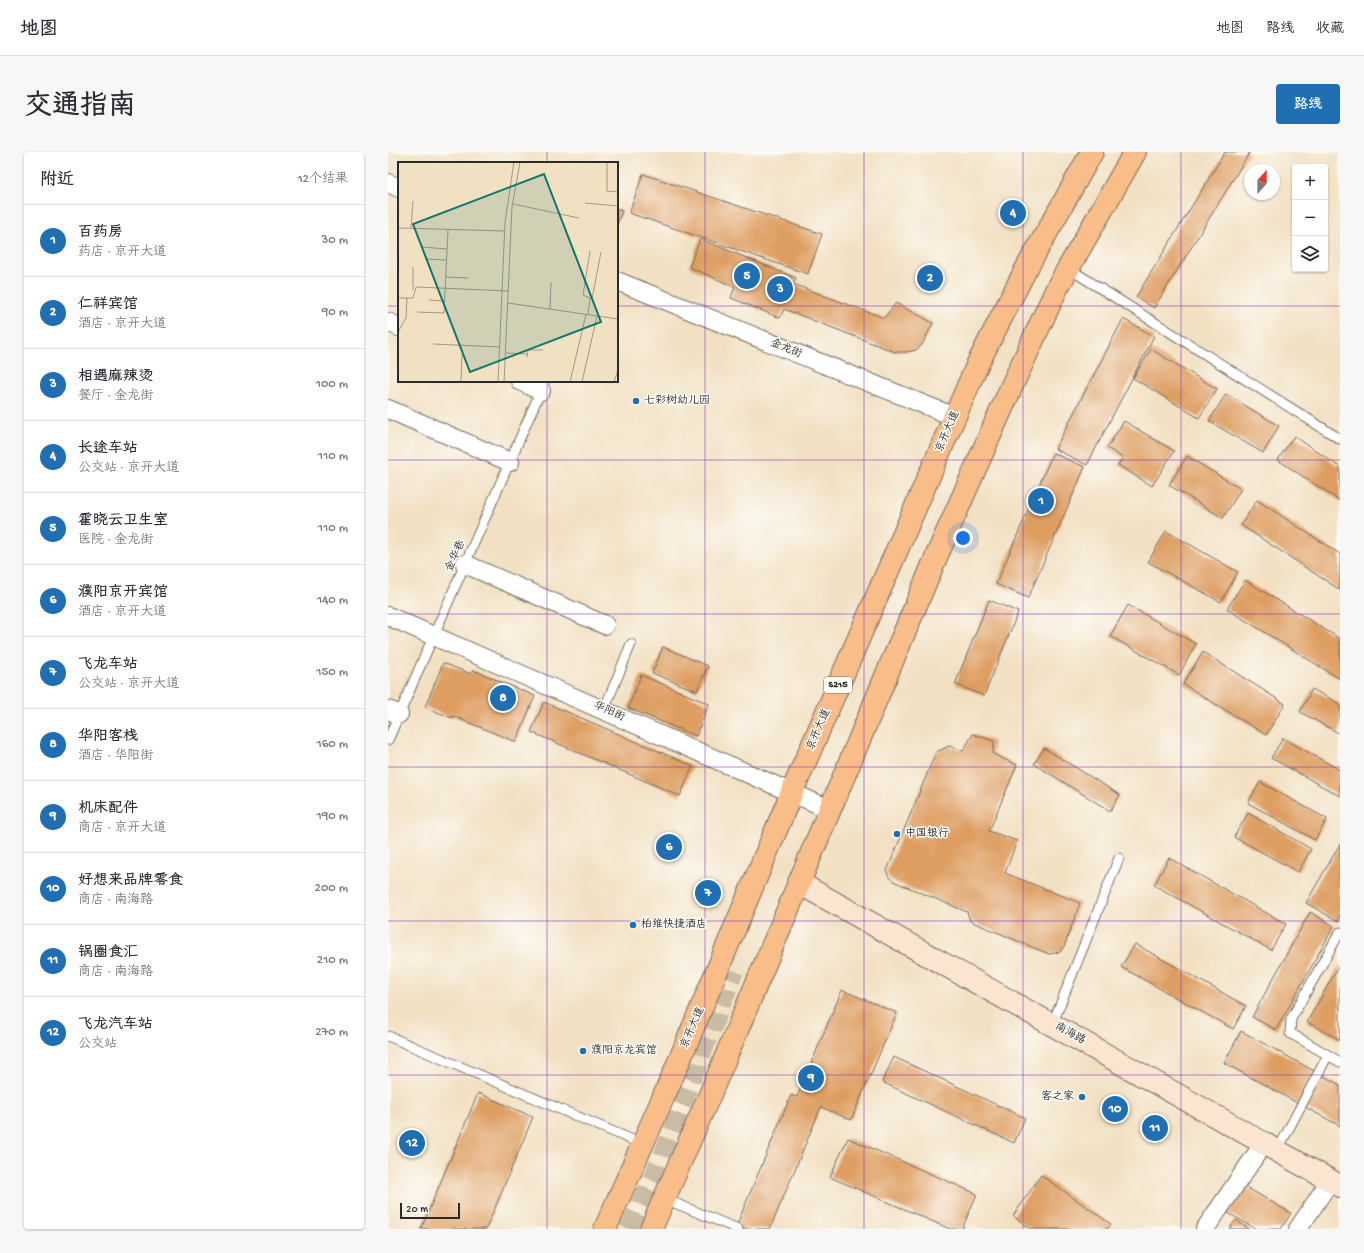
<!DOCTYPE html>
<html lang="zh">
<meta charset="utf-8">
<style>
:root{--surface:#fff;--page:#f7f7f7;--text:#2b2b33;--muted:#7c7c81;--line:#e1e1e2;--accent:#1f6fb2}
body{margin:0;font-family:"Gochi Hand","LXGW WenKai TC",sans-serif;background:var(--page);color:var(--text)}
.controls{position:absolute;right:12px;top:12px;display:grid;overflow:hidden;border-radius:4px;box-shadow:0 1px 3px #0004}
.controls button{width:36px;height:36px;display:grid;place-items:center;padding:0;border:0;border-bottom:1px solid var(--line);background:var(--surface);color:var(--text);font:20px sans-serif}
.compass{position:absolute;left:856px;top:12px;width:36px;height:36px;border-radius:50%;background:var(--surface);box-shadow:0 1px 3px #0004;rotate:21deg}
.scale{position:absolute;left:12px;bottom:10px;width:60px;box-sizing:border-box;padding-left:4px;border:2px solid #2b2b2b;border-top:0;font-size:11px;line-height:14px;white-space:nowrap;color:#2b2b2b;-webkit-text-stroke:3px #fdfcf7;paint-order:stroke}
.you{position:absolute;left:575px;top:386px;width:14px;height:14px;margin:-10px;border:3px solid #fff;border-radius:50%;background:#1a73e8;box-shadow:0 0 0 6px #1a73e833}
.badge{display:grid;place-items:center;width:26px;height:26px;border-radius:50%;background:var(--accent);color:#fff;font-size:13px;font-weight:700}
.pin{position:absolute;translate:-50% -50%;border:2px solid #fff;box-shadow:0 1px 4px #0006}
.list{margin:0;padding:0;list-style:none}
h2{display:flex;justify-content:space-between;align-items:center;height:52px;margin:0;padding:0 16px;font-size:17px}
h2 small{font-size:13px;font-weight:400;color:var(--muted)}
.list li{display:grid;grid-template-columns:26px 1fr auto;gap:12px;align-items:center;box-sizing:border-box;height:72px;padding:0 16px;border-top:1px solid var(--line)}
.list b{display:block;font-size:15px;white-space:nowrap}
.list p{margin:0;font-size:13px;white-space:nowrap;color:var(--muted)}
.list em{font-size:13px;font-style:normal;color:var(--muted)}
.icon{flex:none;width:22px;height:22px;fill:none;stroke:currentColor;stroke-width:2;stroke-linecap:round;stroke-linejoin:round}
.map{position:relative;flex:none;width:952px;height:1077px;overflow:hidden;border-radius:4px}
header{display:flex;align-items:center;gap:24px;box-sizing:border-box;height:56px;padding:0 20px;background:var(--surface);border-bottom:1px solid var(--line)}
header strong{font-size:19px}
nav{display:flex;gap:22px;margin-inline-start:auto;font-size:14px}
.intro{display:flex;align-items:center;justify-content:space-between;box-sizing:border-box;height:96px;padding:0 24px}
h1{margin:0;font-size:28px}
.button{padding:10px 18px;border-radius:4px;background:var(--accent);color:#fff;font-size:14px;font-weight:700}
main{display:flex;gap:24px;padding:0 24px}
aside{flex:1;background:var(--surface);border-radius:4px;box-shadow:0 1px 3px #0004}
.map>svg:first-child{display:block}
.building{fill:#de9e62}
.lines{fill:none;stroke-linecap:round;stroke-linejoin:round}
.street-tunnel{stroke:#cabca4;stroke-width:18;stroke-dasharray:18 9;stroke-linecap:butt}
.lane-casing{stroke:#716a60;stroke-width:11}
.street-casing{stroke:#716a60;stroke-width:20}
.secondary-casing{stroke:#716a60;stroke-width:24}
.primary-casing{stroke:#716a60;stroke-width:24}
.lane{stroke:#fff;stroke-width:9}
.street{stroke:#fff;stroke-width:18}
.secondary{stroke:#fce5d0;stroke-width:22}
.primary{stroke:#f8bd89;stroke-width:22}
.grid{fill:none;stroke:#7b2cbf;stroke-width:1;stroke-opacity:0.55}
.poi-dot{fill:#1f6fb2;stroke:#fdfcf7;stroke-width:1.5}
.labels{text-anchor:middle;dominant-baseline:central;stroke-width:3;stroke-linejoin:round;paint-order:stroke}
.shield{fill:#fdfcf7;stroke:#6a6a68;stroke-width:1}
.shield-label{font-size:10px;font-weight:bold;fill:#2b2b2b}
.street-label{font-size:11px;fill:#2b2b2b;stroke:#fdfcf7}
.poi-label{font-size:11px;fill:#2b2b2b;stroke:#fdfcf7;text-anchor:start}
.inset-road{fill:none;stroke:#a29886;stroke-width:1}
.view{fill:#0f766e;fill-opacity:0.15;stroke:#0f766e;stroke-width:2}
.inset-edge{fill:none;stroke:#2b2b2b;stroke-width:2}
</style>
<header>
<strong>地图</strong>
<nav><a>地图</a><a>路线</a><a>收藏</a></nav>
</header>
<div class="intro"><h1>交通指南</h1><a class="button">路线</a></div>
<main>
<aside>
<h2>附近<small>12个结果</small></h2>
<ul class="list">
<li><span class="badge">1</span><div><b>百药房</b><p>药店 · 京开大道</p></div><em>30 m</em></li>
<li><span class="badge">2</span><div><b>仁祥宾馆</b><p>酒店 · 京开大道</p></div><em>90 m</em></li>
<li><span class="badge">3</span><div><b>相遇麻辣烫</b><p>餐厅 · 金龙街</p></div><em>100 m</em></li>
<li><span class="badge">4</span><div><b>长途车站</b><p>公交站 · 京开大道</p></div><em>110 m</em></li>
<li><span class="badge">5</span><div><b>霍晓云卫生室</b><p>医院 · 金龙街</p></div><em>110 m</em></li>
<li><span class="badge">6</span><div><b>濮阳京开宾馆</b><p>酒店 · 京开大道</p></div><em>140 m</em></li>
<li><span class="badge">7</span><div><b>飞龙车站</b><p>公交站 · 京开大道</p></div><em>150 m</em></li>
<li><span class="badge">8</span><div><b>华阳客栈</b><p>酒店 · 华阳街</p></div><em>160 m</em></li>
<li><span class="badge">9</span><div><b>机床配件</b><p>商店 · 京开大道</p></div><em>190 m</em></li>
<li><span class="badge">10</span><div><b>好想来品牌零食</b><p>商店 · 南海路</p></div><em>200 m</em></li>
<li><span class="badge">11</span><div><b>锅圈食汇</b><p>商店 · 南海路</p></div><em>210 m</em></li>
<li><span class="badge">12</span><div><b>飞龙汽车站</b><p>公交站</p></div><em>270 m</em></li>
</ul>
</aside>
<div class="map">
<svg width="952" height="1077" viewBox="0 0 952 1077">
<rect width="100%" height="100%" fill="#fdfcf7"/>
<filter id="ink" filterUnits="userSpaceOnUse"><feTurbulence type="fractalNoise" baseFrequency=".025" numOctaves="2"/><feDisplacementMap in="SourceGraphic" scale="8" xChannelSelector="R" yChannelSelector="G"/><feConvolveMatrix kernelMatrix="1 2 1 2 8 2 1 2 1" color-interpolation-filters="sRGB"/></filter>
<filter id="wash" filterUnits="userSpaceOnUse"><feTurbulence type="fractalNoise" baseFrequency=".012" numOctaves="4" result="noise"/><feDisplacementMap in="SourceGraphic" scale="16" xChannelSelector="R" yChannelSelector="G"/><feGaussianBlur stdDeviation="0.9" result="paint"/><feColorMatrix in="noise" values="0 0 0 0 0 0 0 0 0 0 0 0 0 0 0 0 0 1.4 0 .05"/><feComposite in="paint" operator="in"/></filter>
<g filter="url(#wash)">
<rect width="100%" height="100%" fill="#f2e0c2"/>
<g id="blocks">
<g class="building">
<path d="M 837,0 L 862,0 L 766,156 L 748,145 Z"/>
<path d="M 255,22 L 434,82 L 420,122 L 241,61 Z"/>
<path d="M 229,57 L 234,59 L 229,72 Z"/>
<path d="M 312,87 L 408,126 L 405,132 L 496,166 L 508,151 L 545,171 L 534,193 L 528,198 L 518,200 L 507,200 L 396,157 L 392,166 L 343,146 L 347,135 L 301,115 Z"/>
<path d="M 735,167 L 766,184 L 699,313 L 667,297 Z"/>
<path d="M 763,197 L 829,237 L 811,266 L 745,226 Z"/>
<path d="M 838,242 L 891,274 L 875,301 L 821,269 Z"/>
<path d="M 736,269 L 786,299 L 764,334 L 730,313 L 735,306 L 719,296 Z"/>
<path d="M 906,284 L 952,315 L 952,349 L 890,308 Z"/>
<path d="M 665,301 L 697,315 L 640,446 L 608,432 Z"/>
<path d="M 799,304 L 853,337 L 835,366 L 781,333 Z"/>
<path d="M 869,348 L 952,402 L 952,438 L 853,373 Z"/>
<path d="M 778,379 L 850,420 L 833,450 L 760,410 Z"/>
<path d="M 857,428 L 952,487 L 952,527 L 839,457 Z"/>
<path d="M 601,448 L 630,460 L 596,544 L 567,532 Z"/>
<path d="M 740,453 L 808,492 L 791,523 L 722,484 Z"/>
<path d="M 275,495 L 320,514 L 309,539 L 264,521 Z"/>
<path d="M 815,500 L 897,552 L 878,583 L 795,532 Z"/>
<path d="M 55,511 L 83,522 L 85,518 L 147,544 L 128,590 L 65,564 L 64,566 L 37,555 Z"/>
<path d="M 253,523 L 321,552 L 308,584 L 240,556 Z"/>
<path d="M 924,537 L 952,552 L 952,582 L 912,560 Z"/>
<path d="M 156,550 L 305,614 L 292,644 L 143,580 Z"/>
<path d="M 585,582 L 606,589 L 605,602 L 629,613 L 601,679 L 629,689 L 617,721 L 692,751 L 676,795 L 672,800 L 661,802 L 582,769 L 579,760 L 505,729 L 500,724 L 499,719 L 548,600 L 561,594 L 575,599 Z"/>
<path d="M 895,586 L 952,618 L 952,644 L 883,606 Z"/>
<path d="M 656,596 L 732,643 L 722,659 L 646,612 Z"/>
<path d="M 872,630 L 939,667 L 927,688 L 860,651 Z"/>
<path d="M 860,661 L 923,697 L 910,720 L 846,685 Z"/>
<path d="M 952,692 L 952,766 L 950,769 L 918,751 Z"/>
<path d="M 781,706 L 898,772 L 883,798 L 766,733 Z"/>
<path d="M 922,760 L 946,774 L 888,878 L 864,865 Z"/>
<path d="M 747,792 L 858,854 L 845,877 L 733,815 Z"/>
<path d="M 952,812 L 952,888 L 919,870 Z"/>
<path d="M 454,838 L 509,861 L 463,968 L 433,955 L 382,1077 L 347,1077 L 403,943 L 409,945 Z"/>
<path d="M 853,879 L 952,933 L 952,974 L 836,911 Z"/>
<path d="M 506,905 L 637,966 L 626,991 L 494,930 Z"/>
<path d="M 90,941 L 145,965 L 98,1077 L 33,1077 Z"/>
<path d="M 460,986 L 589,1042 L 574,1077 L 562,1077 L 442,1025 Z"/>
<path d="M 653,1023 L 723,1072 L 719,1077 L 643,1077 L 625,1064 Z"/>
<path d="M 856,1034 L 903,1061 L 893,1077 L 868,1077 L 840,1061 Z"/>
<path d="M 848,1068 L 861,1077 L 841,1077 Z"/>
</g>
</g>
</g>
<g filter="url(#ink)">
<use href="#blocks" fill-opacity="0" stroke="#716a60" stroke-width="1"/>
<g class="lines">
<path class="street-tunnel" d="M 240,1077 L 274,1004 L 347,819"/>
<defs>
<g id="lane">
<path d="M 680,116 L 952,287"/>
<path d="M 216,558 L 243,492"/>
<path d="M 0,588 L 157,229"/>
<path d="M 952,780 L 903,867 L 902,881 L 952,910"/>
<path d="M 664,873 L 731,706"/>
<path d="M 0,884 L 254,992"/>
<path d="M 889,999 L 940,903"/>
<path d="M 277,1047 L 350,1077"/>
</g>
<g id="street">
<path d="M 0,31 L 11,36"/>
<path d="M 229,129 L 567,265"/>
<path d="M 0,170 L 11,175"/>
<path d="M 132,229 L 153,239"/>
<path d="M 0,257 L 122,310"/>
<path d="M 77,412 L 217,473"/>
<path d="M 0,464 L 441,657"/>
<path d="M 0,558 L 11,562"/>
<path d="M 817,1077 L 876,991"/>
<path d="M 910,1077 L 942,1029"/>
</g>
<path id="secondary" d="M 411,731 L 952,1034"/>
<g id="primary">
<path d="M 217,1077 L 286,921 L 404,640 L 590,211 L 637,119 L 704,0"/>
<path d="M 263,1077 L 323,940 L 549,403 L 626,229 L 669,136 L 747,0"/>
</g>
</defs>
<use href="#lane" class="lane-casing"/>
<use href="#street" class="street-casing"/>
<use href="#secondary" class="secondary-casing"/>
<use href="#primary" class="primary-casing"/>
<use href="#lane" class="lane"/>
<use href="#street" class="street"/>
<use href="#secondary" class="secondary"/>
<use href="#primary" class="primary"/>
</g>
</g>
<path class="grid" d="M 159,0 L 159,11M 317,0 L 317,1077M 476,0 L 476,1077M 635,0 L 635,1077M 793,0 L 793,1077M 0,154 L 11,154M 229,154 L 952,154M 159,229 L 159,1077M 0,308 L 952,308M 0,462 L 952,462M 0,615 L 952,615M 0,769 L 952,769M 0,923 L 952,923"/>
<g class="poi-dot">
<circle cx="248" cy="249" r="4"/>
<circle cx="509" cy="682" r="4"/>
<circle cx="245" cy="773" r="4"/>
<circle cx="195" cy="899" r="4"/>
<circle cx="694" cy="945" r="4"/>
</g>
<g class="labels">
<rect class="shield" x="436" y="525" width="28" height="16" rx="3"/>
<g class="shield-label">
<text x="450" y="533">S215</text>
</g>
<g class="street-label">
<text transform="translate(398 197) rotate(22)">金龙街</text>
<text transform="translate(560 280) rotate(-67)">京开大道</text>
<text transform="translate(68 404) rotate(-66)">金华巷</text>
<text transform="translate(221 560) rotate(24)">华阳街</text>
<text transform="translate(431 578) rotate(-67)">京开大道</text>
<text transform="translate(305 876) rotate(-67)">京开大道</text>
<text transform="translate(682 882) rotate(29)">南海路</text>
</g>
<g class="poi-label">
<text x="256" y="249">七彩树幼儿园</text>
<text x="517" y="682">中国银行</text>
<text x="253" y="773">柏维快捷酒店</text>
<text x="203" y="899">濮阳京龙宾馆</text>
<text x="686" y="945" text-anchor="end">客之家</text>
</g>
</g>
<g transform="translate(10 10)">
<rect width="220" height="220" fill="#f2e0c2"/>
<path class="inset-road" d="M 209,0 L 209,29 L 220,30M 187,41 L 220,44M 115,42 L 181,56M 0,66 L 107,69M 13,66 L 15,39M 23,85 L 49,87M 192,89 L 185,133 L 194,137 L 203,90M 27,97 L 48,98M 15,105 L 15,128M 48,115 L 70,116M 0,136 L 9,136 L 8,156 L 0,170M 9,136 L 15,136 L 18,125 L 110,129M 31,138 L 46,139M 110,141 L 220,157M 152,147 L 153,120M 19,150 L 46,151 L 50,68M 190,152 L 192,136M 35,182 L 102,185M 108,191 L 129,192M 129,195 L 130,188 L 145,188M 63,220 L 64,192M 100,220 L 107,60 L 116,0M 106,220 L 114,45 L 122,0M 172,220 L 188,152M 184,220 L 199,154M 216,220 L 220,208"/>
<path class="view" d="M 146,12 L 203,160 L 72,210 L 15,62 Z"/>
<rect width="220" height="220" class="inset-edge"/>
</g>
</svg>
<div class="controls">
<button>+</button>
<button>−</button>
<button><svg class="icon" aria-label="layers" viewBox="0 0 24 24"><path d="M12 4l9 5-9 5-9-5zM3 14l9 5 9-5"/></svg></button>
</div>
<svg class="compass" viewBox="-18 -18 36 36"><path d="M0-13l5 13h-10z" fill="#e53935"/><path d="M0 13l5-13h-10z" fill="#7c7c81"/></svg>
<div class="scale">20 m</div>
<div class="you"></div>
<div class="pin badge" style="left:653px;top:349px">1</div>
<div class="pin badge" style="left:542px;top:126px">2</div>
<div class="pin badge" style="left:392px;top:137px">3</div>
<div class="pin badge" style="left:625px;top:61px">4</div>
<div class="pin badge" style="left:359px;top:124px">5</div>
<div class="pin badge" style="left:281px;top:695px">6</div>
<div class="pin badge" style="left:320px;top:741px">7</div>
<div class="pin badge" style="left:115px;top:546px">8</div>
<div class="pin badge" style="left:423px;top:926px">9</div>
<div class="pin badge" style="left:727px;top:957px">10</div>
<div class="pin badge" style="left:767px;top:976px">11</div>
<div class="pin badge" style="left:24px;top:991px">12</div>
</div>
</main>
